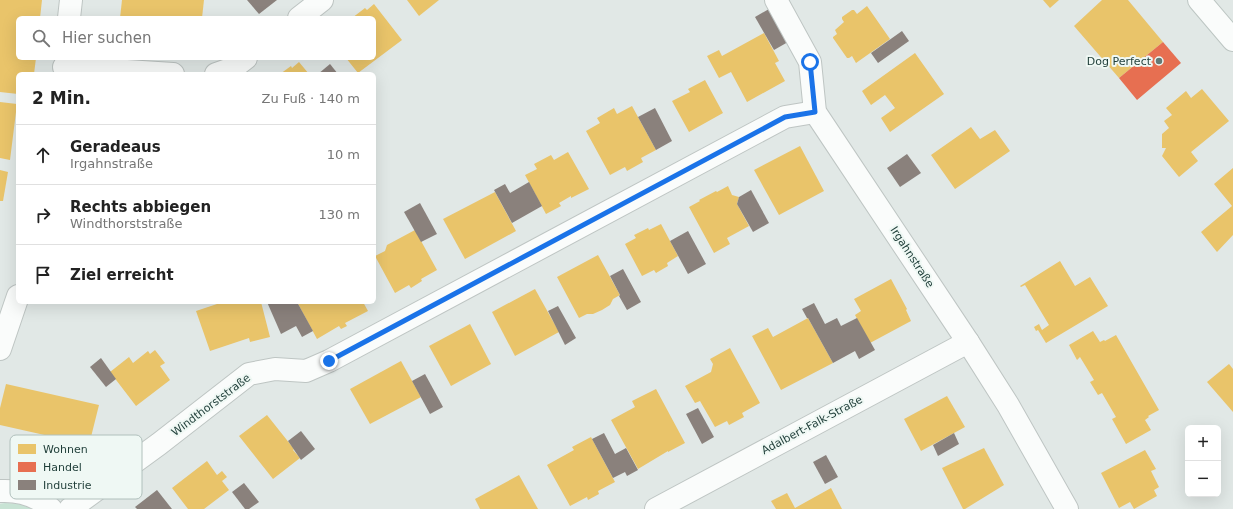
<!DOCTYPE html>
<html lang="de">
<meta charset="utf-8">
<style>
:root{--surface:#fff;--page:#f6f6f6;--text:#222;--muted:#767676;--line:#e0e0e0}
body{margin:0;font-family:"DejaVu Sans",sans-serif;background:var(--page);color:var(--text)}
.controls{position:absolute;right:12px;bottom:12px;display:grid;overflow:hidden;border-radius:6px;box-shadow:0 4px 16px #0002}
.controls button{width:36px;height:36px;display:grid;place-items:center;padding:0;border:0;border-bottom:1px solid var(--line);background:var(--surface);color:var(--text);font:20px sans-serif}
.stop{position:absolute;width:12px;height:12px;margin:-9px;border:3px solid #1a73e8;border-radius:50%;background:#fff}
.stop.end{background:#1a73e8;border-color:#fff;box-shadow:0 1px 4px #0008}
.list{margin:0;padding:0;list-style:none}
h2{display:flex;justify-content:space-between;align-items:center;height:52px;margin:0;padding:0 16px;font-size:17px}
h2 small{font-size:13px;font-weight:400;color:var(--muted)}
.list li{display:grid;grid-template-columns:26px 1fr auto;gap:12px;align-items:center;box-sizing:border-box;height:60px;padding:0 16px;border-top:1px solid var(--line)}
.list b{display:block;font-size:15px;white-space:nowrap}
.list p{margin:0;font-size:13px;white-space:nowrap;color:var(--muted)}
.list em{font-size:13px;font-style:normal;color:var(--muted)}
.icon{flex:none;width:22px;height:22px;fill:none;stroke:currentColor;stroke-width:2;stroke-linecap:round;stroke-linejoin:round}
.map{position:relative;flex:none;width:1233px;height:509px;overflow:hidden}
.search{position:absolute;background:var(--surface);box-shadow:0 4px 16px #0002;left:16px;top:16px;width:360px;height:44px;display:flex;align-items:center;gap:10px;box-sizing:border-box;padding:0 14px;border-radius:6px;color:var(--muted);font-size:15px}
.panel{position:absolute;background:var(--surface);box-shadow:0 4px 16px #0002;left:16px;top:72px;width:360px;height:232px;border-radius:6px}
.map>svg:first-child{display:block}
.green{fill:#c8e3d4}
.homes{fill:#e9c46a}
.shops{fill:#e76f51}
.industry{fill:#8a817c}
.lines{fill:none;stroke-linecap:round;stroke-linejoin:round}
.street-casing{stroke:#bec5c3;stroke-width:24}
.secondary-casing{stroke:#bdc6c3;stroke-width:24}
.street{stroke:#fafcfb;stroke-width:22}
.secondary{stroke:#fafcfb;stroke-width:22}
.route{stroke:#1a73e8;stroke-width:5}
.poi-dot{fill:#627975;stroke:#eff8f4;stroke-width:1.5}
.labels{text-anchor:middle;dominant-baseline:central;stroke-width:4;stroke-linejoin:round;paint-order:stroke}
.poi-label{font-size:11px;fill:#1e3d38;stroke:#eff8f4;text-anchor:end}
.street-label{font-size:11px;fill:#1e3d38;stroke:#eff8f4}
.key{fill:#eff8f4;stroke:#b0c0bc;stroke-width:1}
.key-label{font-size:11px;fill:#1e3d38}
</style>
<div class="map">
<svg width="1233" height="509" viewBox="0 0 1233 509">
<rect width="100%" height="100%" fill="#e1e8e6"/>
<path class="green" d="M 5,503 L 20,504 L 32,509 L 0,509 L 0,504 Z"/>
<g class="homes">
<path d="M 0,0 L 42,0 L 40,18 L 18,18 L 18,58 L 36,58 L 34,74 L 18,74 L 18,94 L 0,92 Z"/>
<path d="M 122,0 L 204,0 L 202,18 L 120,18 Z"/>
<path d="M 407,0 L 439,0 L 419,16 Z"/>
<path d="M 1043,0 L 1059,0 L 1050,8 Z"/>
<path d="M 1102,0 L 1128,0 L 1163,42 L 1119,78 L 1074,26 Z"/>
<path d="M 374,4 L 402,40 L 358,73 L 346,58 L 374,58 L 374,18 L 352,18 L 365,8 L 367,10 Z"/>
<path d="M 867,6 L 890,39 L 856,63 L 852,56 L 849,58 L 847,58 L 833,38 L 833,37 L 837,34 L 835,30 L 844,22 L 842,19 L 842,17 L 852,10 L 854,10 L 857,14 Z"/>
<path d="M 764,33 L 779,61 L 775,63 L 785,81 L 747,102 L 731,72 L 719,78 L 707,56 L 719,50 L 722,56 Z"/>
<path d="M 915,53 L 944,94 L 890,132 L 881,118 L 895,108 L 885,95 L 871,105 L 862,91 Z"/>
<path d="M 299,62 L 309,74 L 280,74 L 291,66 L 292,68 Z"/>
<path d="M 705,80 L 723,113 L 689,132 L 672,101 L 690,92 L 688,89 Z"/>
<path d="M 1202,89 L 1229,121 L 1191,152 L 1198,161 L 1179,177 L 1162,156 L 1166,148 L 1162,148 L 1162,134 L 1169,128 L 1164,121 L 1172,115 L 1166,108 L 1186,91 L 1191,98 Z"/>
<path d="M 0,102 L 17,104 L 10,160 L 0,158 Z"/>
<path d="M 632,106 L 656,150 L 641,158 L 643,162 L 627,171 L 625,167 L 610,175 L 586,131 L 600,123 L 597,118 L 614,108 L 617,114 Z"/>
<path d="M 971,127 L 980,139 L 995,130 L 1010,151 L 955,189 L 931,155 Z"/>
<path d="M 800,146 L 824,191 L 779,215 L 754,170 Z"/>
<path d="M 568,152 L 589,189 L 571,198 L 571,196 L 559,203 L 561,206 L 546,214 L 525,175 L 537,169 L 534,164 L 551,155 L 554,160 Z"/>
<path d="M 1233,168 L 1233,235 L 1217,252 L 1201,232 L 1232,206 L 1214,184 Z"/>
<path d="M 0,170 L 8,172 L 3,201 L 0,201 Z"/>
<path d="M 728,186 L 732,195 L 739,197 L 737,204 L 749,226 L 727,238 L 730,244 L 714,253 L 689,207 L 700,201 L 699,200 L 716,191 L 717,192 Z"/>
<path d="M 495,192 L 516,231 L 465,259 L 443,219 Z"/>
<path d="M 661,224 L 678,256 L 667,263 L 668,266 L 656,273 L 654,270 L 642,276 L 625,244 L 636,238 L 634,235 L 648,228 L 649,230 Z"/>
<path d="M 415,230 L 437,270 L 421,279 L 422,281 L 411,288 L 409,285 L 395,293 L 375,256 L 385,251 L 387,245 Z"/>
<path d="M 598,255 L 620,295 L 613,299 L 610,305 L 602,310 L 593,314 L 587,314 L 579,318 L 557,277 Z"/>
<path d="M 1060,261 L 1075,286 L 1090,277 L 1108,306 L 1046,343 L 1038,330 L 1036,331 L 1034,327 L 1039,324 L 1042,330 L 1049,325 L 1025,285 L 1021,287 L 1020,286 Z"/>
<path d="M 891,279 L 907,309 L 906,310 L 911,321 L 870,343 L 855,315 L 861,311 L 854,299 Z"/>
<path d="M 535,289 L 559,332 L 515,356 L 492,312 Z"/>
<path d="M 223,302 L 261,302 L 270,337 L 250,342 L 249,338 L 210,351 L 196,311 Z"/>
<path d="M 297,302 L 363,302 L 368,311 L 345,323 L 347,326 L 341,329 L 339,326 L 317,339 Z"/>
<path d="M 808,318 L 833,363 L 781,390 L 752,336 L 768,328 L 773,337 Z"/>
<path d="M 470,324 L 491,364 L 451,386 L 429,346 Z"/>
<path d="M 1093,331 L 1100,342 L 1104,340 L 1105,341 L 1116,335 L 1159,410 L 1148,416 L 1149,417 L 1145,420 L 1151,430 L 1126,444 L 1112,419 L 1116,417 L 1102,393 L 1098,395 L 1090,382 L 1094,380 L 1080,357 L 1077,360 L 1069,345 Z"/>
<path d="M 730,348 L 760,403 L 742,413 L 744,417 L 729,425 L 727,421 L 715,427 L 700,401 L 695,403 L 685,386 L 711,372 L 713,364 L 710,359 Z"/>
<path d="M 155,350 L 165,363 L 160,366 L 170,380 L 136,406 L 110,372 L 129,357 L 133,363 L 148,351 L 150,354 Z"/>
<path d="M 401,361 L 421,397 L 370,424 L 350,389 Z"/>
<path d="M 1229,364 L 1233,369 L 1233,412 L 1207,382 Z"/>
<path d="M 6,384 L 99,405 L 89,445 L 0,425 L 0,408 Z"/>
<path d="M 656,389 L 685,443 L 668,452 L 668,451 L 638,469 L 611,420 L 635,407 L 632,401 Z"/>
<path d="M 947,396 L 965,427 L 921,451 L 904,419 Z"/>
<path d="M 267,415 L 294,449 L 293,450 L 300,458 L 273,479 L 239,436 Z"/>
<path d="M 591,437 L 615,482 L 598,491 L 599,494 L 588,500 L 587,497 L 570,506 L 547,465 L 574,450 L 572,447 Z"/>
<path d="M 984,448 L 1004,485 L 965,509 L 963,509 L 942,468 Z"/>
<path d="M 1145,450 L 1156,469 L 1151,471 L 1159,487 L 1154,490 L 1157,496 L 1134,509 L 1130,502 L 1119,508 L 1101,473 Z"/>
<path d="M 207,461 L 217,475 L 222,471 L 227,477 L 222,481 L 229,490 L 204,509 L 188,509 L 172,488 Z"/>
<path d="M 519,475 L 538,509 L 480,509 L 475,499 Z"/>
<path d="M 831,488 L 842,509 L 776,509 L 771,501 L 787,493 L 795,508 Z"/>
</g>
<path class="shops" d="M 1163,42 L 1181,63 L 1137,100 L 1119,78 Z"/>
<g class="industry">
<path d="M 247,0 L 277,0 L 259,14 Z"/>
<path d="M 769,9 L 788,42 L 774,50 L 755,17 Z"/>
<path d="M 902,31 L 909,41 L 878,63 L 871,53 Z"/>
<path d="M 330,64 L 338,74 L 318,74 Z"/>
<path d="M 655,108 L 672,141 L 656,150 L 638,117 Z"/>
<path d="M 907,154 L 921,173 L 900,187 L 887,168 Z"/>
<path d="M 529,182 L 542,206 L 512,223 L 494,190 L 505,184 L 519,209 L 510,193 Z"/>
<path d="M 751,190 L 769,223 L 753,232 L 737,204 L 739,197 Z"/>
<path d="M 420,203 L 437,234 L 421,242 L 404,212 Z"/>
<path d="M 688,231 L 706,264 L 688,274 L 670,241 Z"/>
<path d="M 623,269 L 641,302 L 627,310 L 619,296 L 620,295 L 610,276 Z"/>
<path d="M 267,302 L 283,302 L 284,304 L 288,302 L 297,302 L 313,331 L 302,337 L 296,326 L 281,334 Z"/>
<path d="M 814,303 L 825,324 L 837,318 L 841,326 L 857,318 L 875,350 L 859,359 L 855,351 L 833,363 L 808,318 L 807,318 L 802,309 Z"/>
<path d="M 558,306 L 576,338 L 565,345 L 548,311 Z"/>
<path d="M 101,358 L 116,379 L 106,387 L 90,367 Z"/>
<path d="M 425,374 L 443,407 L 430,414 L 412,381 Z"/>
<path d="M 698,408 L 714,437 L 702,444 L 686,414 Z"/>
<path d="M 301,431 L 315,449 L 301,460 L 288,441 Z"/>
<path d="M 604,433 L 615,454 L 626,448 L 638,470 L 627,476 L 625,472 L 613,478 L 592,439 Z"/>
<path d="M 954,433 L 959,444 L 938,456 L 933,445 Z"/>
<path d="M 826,455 L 838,477 L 825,484 L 813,462 Z"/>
<path d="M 244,483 L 259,502 L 249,509 L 245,509 L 232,492 Z"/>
<path d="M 157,490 L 172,509 L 137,509 L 135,507 Z"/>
</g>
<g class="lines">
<defs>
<g id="street">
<path d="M 776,0 L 810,62 L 815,112 L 968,342 L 1008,405 L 1067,509"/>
<path d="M 69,18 L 71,0"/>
<path d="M 299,18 L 322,0"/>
<path d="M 64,67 L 173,74"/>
<path d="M 216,74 L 233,68 L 246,58"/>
<path d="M 0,349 L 18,296"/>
<path d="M 0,491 C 20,490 37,495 51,509"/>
<path d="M 70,509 L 159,444 L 249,374 L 275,369 L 306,371 L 329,361 L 785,117 L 815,112"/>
<path d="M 656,509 L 968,342"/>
</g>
<path id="secondary" d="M 1199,0 L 1233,40"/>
</defs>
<use href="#street" class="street-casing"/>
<use href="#secondary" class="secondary-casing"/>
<use href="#street" class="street"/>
<use href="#secondary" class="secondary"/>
</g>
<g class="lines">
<path class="route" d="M 329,361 L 785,117 L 815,112 L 810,62"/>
</g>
<circle class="poi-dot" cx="1159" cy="61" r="4"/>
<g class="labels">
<g class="poi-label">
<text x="1151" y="61">Dog Perfect</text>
</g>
<g class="street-label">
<text transform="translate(912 257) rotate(57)">Irgahnstraße</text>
<text transform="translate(211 405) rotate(-37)">Windthorststraße</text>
<text transform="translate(812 425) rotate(-28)">Adalbert-Falk-Straße</text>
</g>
</g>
<rect x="10" y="435" width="132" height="64" rx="6" class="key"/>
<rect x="18" y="444" width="18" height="10" fill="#e9c46a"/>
<rect x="18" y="462" width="18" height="10" fill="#e76f51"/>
<rect x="18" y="480" width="18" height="10" fill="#8a817c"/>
<g class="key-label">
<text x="43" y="453">Wohnen</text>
<text x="43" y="471">Handel</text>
<text x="43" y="489">Industrie</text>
</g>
</svg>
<div class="controls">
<button>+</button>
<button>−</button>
</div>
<div class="stop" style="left:810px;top:62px"></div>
<div class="stop end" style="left:329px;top:361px"></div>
<div class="search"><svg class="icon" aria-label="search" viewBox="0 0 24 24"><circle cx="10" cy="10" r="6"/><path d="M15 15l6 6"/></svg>Hier suchen</div>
<section class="panel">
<h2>2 Min.<small>Zu Fuß · 140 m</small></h2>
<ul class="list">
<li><svg class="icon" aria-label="ahead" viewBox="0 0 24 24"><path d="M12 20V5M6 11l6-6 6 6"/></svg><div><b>Geradeaus</b><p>Irgahnstraße</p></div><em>10 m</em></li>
<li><svg class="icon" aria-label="right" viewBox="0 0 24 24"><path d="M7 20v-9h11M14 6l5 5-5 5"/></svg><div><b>Rechts abbiegen</b><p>Windthorststraße</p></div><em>130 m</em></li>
<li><svg class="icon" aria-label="arrive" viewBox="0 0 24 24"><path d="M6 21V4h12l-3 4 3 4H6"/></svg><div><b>Ziel erreicht</b></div></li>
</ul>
</section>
</div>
